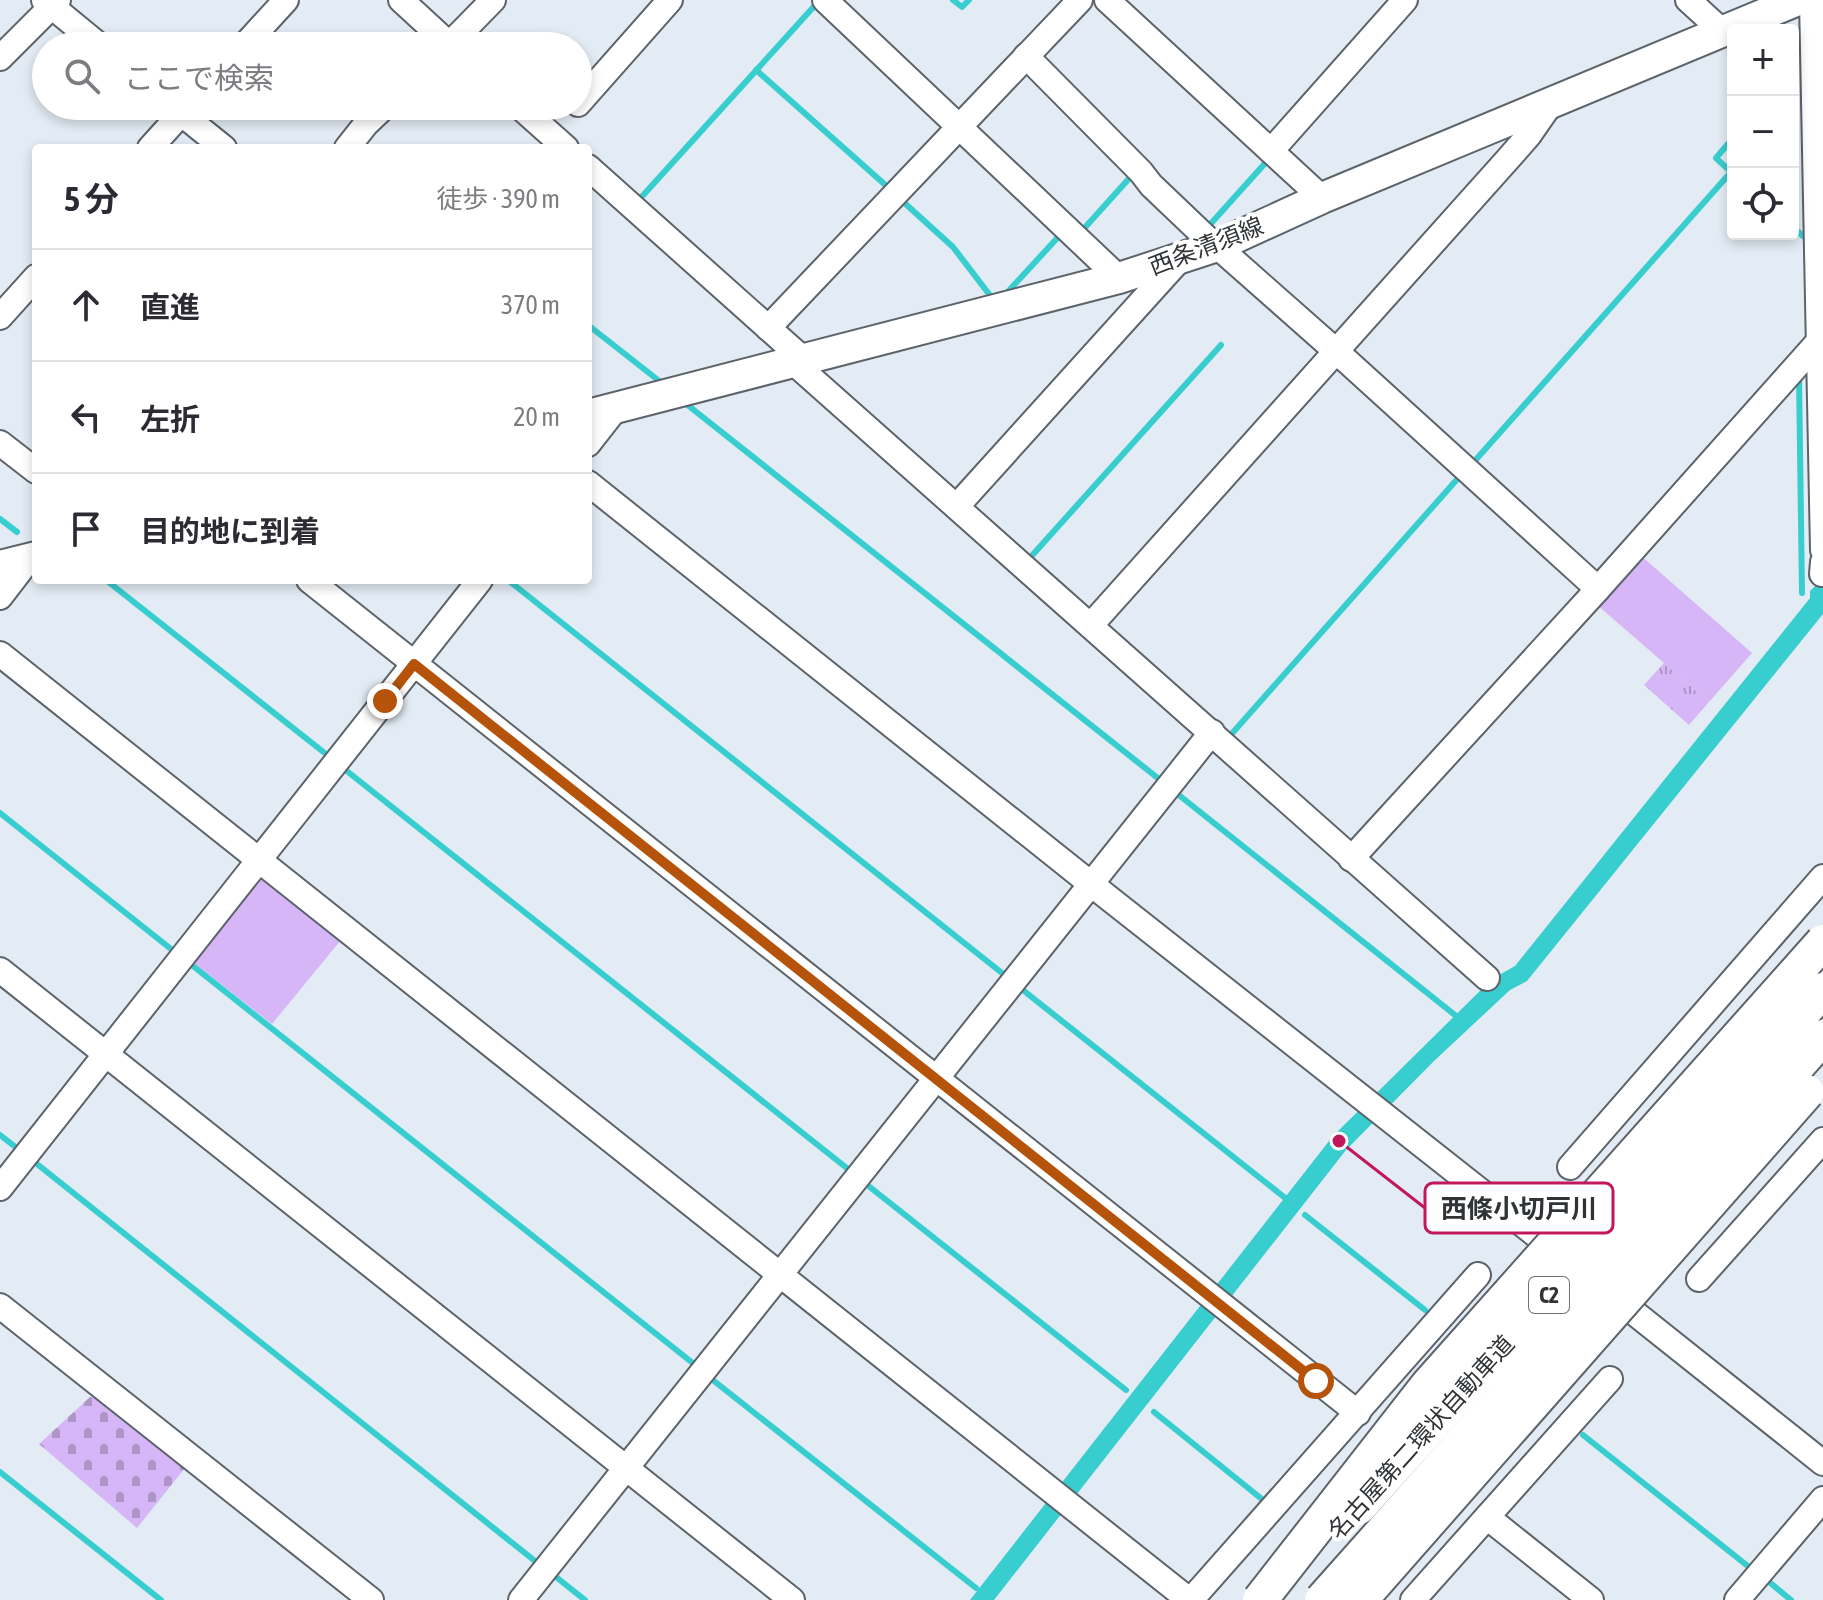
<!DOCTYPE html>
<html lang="ja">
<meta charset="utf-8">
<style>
:root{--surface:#fff;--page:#f2f2f3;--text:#2b2b33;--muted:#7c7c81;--line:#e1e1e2}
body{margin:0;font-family:"Asap Condensed","Noto Sans JP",sans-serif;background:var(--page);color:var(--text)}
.controls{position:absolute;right:24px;top:24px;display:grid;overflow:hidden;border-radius:8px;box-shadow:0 4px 12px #0003}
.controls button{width:72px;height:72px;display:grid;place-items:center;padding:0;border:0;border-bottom:2px solid var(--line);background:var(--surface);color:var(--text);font:40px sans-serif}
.stop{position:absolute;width:24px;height:24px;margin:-18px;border:6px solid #b45309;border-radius:50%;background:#fff}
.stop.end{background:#b45309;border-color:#fff;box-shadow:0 2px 8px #0008}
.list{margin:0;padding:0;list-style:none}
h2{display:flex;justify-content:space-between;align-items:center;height:104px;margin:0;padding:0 32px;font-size:34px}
h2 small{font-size:26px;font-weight:400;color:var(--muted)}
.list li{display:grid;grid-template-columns:52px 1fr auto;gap:24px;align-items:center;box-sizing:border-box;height:112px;padding:0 32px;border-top:2px solid var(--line)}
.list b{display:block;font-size:30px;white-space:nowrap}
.list em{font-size:26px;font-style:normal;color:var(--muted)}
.icon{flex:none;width:44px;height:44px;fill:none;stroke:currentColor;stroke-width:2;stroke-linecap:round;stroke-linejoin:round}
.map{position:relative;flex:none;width:1823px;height:1600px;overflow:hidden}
.search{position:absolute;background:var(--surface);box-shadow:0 4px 12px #0003;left:32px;top:32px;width:560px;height:88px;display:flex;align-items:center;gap:20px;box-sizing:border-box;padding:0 28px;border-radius:44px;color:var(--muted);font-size:30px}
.panel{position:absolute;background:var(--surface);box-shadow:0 4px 12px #0003;left:32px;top:144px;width:560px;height:440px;border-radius:8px}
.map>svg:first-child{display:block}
.grass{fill:url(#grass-tufts)}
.cemetery{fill:url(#cemetery-stones)}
.park{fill:#d6b6f6}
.water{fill:#38cdce}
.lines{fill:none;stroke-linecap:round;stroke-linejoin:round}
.stream{stroke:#38cdce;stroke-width:6}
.minor-casing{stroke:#5c636a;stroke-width:28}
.major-casing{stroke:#5c636a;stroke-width:34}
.minor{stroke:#fff;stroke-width:24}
.major{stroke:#fff;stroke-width:30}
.highway-bridge-casing{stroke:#5c636a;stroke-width:38;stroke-linecap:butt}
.highway-bridge{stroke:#fff;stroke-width:34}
.route{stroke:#b45309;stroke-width:10}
.labels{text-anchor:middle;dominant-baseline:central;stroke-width:8;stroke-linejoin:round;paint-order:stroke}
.shield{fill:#fff;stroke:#6f7173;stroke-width:2}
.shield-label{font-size:22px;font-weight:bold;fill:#313437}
.street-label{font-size:24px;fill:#313437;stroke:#fff}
.leader{fill:none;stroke:#c2185b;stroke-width:3}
.callout-dot{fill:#c2185b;stroke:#fff;stroke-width:3}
.callout{fill:#fff;stroke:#c2185b;stroke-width:3}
.callout-label{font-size:26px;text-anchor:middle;font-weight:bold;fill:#313437}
</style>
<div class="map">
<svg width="1823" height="1600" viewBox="0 0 1823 1600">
<defs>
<pattern id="grass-tufts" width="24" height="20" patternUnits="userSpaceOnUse" patternTransform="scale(2)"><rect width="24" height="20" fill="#d6b6f6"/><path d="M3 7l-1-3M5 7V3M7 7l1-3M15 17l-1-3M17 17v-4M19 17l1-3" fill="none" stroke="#ae95c8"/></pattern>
<pattern id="cemetery-stones" width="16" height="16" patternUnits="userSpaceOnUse" patternTransform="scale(2)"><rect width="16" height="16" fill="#d6b6f6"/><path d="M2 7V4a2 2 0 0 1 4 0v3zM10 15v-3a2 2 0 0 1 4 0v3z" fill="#ae95c8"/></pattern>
</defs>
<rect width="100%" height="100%" fill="#e3ebf4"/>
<path class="grass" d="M 1664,663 L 1709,702 L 1689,725 L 1644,685 Z"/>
<path class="cemetery" d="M 90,1397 L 95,1397 L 185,1468 L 137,1528 L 39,1444 Z"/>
<g class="park">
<path d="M 1639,554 L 1752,653 L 1709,702 L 1596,604 Z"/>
<path d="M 258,871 L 345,935 L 272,1024 L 189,959 Z"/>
</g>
<path class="water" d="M 1823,578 L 1823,614 L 1527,981 L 1510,990 L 1434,1061 L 1346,1150 L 994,1600 L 970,1600 L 1333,1136 L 1492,979 L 1515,966 L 1810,598 L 1810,591 Z"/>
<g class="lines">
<g class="stream">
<path d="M 953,0 L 962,7 L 969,0"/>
<path d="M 756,70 L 891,190"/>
<path d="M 363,148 L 365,148"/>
<path d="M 1732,173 L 1716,158 L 1733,138"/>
<path d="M 899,198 L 953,247 L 992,298 L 1003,297 L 1061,234"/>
<path d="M 639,204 L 637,202 L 818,2"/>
<path d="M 1793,227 L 1803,236"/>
<path d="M 1206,229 L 1268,160"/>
<path d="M 1080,233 L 1134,173"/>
<path d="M 588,325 L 663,384"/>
<path d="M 1799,375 L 1802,593"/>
<path d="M 685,403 L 1164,783"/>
<path d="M 1472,464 L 1731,172"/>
<path d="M 0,519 L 17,532"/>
<path d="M 1028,560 L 1221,345"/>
<path d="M 106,580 L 331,758"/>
<path d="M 508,580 L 1007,977"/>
<path d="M 1228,738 L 1460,476"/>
<path d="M 343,768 L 853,1173"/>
<path d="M 1175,792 L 1460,1019"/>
<path d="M 0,813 L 176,953"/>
<path d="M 188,962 L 699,1368"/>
<path d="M 1019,987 L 1289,1201"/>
<path d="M 0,1135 L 22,1152"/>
<path d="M 32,1160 L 540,1565"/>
<path d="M 866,1184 L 1126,1390"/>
<path d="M 1305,1215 L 1425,1310"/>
<path d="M 709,1377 L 976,1588"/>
<path d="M 1154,1412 L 1263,1500"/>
<path d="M 1583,1435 L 1754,1571"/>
<path d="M 0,1472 L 161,1600"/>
<path d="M 551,1573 L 585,1600"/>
<path d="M 1763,1577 L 1791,1600"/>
</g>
<defs>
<g id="minor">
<path d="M 44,0 L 100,46"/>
<path d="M 401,0 L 451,46"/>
<path d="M 825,0 L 1119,278"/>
<path d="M 1107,0 L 1322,198"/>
<path d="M 1688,0 L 1722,31"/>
<path d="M 1812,0 L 1823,550"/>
<path d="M 244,46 L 286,0"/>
<path d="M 448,46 L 493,0"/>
<path d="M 1026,56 L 1141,172 L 1151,185 L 1215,246"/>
<path d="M 0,58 L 58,0"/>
<path d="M 578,104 L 670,0"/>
<path d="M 172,106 L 224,148"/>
<path d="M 519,106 L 566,148"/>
<path d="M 150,148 L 188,106"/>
<path d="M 347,148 L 366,124 L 385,106"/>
<path d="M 1271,151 L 1405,0"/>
<path d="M 588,167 L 803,359"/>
<path d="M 1217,246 L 1337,352 L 1598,589"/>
<path d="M 0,317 L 36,277"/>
<path d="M 768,328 L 1080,0"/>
<path d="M 793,362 L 1487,978"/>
<path d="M 0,443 L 36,471"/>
<path d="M 588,444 L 617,407"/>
<path d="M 588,483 L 1091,884 L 1564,1257"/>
<path d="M 957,506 L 1182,257"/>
<path d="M 1822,574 L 1823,562"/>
<path d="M 309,580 L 1358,1413"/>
<path d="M 0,597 L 30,558"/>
<path d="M 1091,625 L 1508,159 L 1529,135 L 1552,102"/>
<path d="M 0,654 L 1189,1600"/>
<path d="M 1351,859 L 1598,589 L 1819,341"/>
<path d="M 0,970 L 792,1600"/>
<path d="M 1570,1167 L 1823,877"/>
<path d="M 0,1188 L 480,580"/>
<path d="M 1699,1279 L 1823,1140"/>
<path d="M 1612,1295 L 1823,1463"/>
<path d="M 0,1306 L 371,1600"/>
<path d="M 1487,1517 L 1591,1600"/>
<path d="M 521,1600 L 1212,732"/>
<path d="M 1191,1600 L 1478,1275"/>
<path d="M 1413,1600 L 1610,1379"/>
<path d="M 1737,1600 L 1823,1499"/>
</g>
<g id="major">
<path d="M 588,415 L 1119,278 L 1217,246 L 1322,198 L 1798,0"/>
<path d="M 0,566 L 36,557"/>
</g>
</defs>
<use href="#minor" class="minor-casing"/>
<use href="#major" class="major-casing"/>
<use href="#minor" class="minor"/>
<use href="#major" class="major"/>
<defs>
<g id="highway-bridge">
<path d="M 1359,1507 L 1823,990"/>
<path d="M 1260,1600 L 1428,1385 L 1823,942"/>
<path d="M 1322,1600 L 1823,1037"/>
<path d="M 1360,1600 L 1807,1092"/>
</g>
</defs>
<use href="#highway-bridge" class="highway-bridge-casing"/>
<use href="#highway-bridge" class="highway-bridge"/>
</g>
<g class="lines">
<path class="route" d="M 385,701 L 414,664 L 1316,1381"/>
</g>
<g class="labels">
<rect class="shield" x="1529" y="1277" width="40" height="36" rx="6"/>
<g class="shield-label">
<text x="1549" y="1295">C2</text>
</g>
<g class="street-label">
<text transform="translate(1206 246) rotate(-21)">西条清須線</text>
<text transform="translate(1421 1437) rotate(-48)">名古屋第二環状自動車道</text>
</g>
</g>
<path class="leader" d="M1339 1141L1425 1208"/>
<circle class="callout-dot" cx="1339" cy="1141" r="8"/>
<rect class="callout" x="1425" y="1183" width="188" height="50" rx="8"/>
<g class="callout-label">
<text x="1519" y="1218">西條小切戸川</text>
</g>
</svg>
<div class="controls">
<button>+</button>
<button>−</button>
<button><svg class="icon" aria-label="locate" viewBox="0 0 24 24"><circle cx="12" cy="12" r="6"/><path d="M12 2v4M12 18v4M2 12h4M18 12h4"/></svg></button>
</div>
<div class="stop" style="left:1316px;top:1381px"></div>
<div class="stop end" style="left:385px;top:701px"></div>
<div class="search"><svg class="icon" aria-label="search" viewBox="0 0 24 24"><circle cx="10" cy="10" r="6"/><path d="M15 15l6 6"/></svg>ここで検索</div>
<section class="panel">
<h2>5 分<small>徒歩 · 390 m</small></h2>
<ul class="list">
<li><svg class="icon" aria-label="ahead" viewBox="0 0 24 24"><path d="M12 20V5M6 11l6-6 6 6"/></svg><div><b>直進</b></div><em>370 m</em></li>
<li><svg class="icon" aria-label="left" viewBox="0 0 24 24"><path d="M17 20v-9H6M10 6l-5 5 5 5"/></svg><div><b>左折</b></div><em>20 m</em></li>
<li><svg class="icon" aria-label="arrive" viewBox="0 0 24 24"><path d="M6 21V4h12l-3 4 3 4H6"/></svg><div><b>目的地に到着</b></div></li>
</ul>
</section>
</div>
